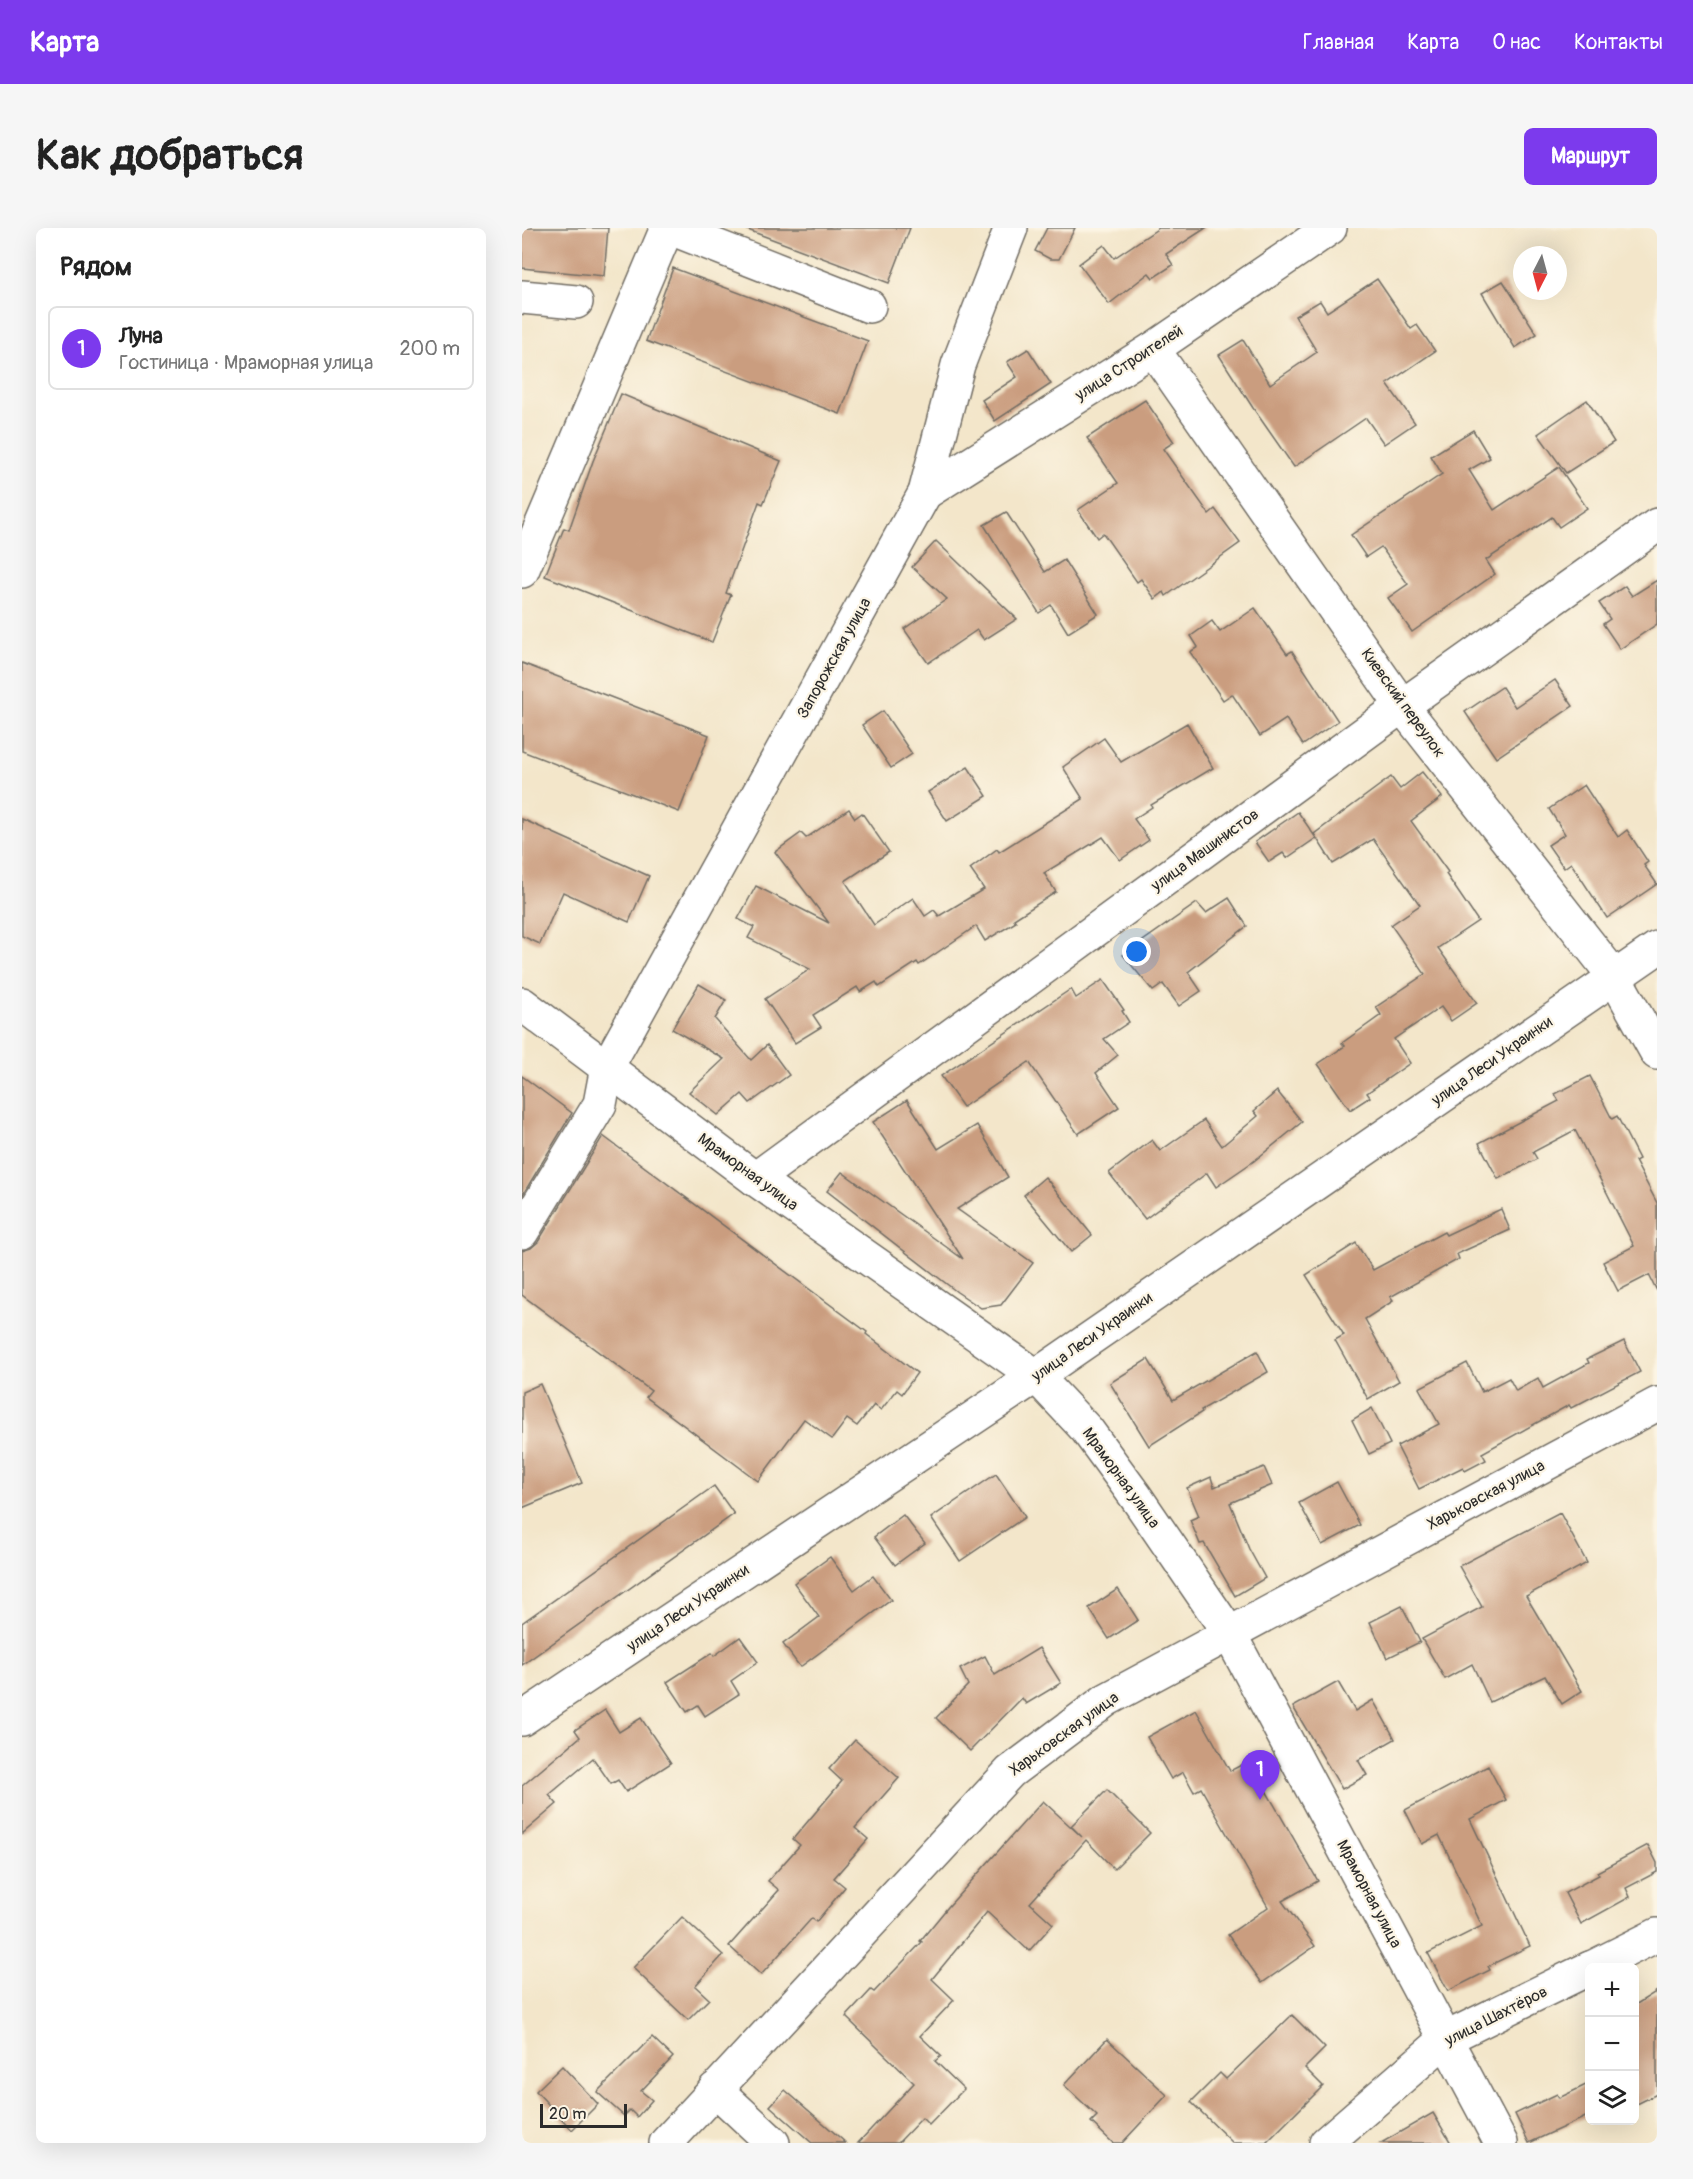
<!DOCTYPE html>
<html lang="ru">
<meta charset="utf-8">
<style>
:root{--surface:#fff;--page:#f6f6f6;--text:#222;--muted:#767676;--line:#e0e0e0;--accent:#7c3aed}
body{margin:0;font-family:Pangolin,sans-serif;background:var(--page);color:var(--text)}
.controls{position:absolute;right:18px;bottom:18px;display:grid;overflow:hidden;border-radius:9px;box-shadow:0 6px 24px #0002}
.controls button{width:54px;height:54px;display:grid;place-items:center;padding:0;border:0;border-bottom:2px solid var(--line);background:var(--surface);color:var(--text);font:30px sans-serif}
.compass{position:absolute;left:991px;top:18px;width:54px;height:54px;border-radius:50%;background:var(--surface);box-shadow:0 6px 24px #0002;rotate:186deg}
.scale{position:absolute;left:18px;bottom:15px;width:87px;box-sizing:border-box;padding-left:6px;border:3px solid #2b2b2b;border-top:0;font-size:16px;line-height:21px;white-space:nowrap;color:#2b2b2b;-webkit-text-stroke:4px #fcf5e5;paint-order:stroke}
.you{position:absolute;left:615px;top:724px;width:21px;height:21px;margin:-15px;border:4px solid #fff;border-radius:50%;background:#1a73e8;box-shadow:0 0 0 9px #1a73e833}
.badge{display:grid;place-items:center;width:39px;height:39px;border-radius:50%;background:var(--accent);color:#fff;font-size:20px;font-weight:700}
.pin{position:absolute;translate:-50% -50px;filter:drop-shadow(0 2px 3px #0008)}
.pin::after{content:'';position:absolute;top:32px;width:21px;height:18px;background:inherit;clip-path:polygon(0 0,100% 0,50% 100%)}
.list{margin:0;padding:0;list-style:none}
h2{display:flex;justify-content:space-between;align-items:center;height:78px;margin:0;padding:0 24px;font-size:26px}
h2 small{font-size:20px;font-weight:400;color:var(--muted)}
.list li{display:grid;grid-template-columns:39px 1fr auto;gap:18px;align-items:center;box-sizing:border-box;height:84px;margin:0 12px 12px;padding:0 12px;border:2px solid var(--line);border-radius:9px}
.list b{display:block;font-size:22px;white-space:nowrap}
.list p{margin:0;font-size:20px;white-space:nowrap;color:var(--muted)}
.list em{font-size:20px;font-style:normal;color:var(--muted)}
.icon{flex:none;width:33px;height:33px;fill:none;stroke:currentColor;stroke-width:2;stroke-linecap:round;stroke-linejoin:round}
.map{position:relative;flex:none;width:1135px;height:1915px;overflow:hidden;border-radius:9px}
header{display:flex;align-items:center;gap:36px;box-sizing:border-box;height:84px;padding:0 30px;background:var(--accent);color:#fff}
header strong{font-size:28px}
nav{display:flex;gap:33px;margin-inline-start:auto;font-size:21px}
.intro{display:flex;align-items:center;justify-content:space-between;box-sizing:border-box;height:144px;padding:0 36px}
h1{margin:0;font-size:42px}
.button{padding:15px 27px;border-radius:9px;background:var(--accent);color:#fff;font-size:21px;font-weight:700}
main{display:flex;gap:36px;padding:0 36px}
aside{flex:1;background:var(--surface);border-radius:9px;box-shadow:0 6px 24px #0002}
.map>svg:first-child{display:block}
.building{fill:#ca9d7f}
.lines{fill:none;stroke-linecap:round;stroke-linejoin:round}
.minor-casing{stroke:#716c63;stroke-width:36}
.major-casing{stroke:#716c63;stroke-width:36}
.minor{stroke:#fff;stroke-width:33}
.major{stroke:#fff;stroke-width:33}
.labels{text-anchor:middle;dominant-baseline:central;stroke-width:4.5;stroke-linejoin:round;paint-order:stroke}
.street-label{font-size:16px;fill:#2b2b2b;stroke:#fcf5e5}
</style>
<header>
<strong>Карта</strong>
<nav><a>Главная</a><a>Карта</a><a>О нас</a><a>Контакты</a></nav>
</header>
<div class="intro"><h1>Как добраться</h1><a class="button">Маршрут</a></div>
<main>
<aside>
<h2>Рядом<small></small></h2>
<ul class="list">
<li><span class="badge">1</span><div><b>Луна</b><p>Гостиница · Мраморная улица</p></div><em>200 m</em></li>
</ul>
</aside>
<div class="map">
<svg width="1135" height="1915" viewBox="0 0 1135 1915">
<rect width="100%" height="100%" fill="#fcf5e5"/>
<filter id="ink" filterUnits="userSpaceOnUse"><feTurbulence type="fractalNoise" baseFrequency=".0167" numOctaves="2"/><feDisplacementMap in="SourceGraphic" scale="12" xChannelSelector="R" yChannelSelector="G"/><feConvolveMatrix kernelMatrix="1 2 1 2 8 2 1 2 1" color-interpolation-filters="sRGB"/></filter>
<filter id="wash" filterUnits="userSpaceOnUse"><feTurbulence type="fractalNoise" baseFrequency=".008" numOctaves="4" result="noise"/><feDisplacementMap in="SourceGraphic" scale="24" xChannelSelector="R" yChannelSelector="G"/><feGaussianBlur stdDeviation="1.35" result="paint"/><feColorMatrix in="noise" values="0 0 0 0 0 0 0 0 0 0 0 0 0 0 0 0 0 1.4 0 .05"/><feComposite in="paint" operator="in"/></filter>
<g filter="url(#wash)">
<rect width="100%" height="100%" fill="#f3e6ca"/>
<g id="blocks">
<g class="building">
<path d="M 0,0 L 86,0 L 82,48 L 0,40 Z"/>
<path d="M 227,0 L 388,0 L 367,55 L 226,2 Z"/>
<path d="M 525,0 L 553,0 L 537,31 L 528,31 L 513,23 Z"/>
<path d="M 637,0 L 684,0 L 644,26 L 651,37 L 631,50 L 627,45 L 587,76 L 557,36 L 582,17 L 592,30 Z"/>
<path d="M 151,40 L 346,113 L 318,186 L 124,113 Z"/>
<path d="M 855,51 L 889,101 L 895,97 L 913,123 L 865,156 L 893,195 L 862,216 L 844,190 L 772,239 L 731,180 L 697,127 L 721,112 L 748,156 L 795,124 L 773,88 L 798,73 L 805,84 Z"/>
<path d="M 981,53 L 1015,106 L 993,120 L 960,65 Z"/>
<path d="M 506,121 L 529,156 L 473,193 L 460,172 L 495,149 L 485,134 Z"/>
<path d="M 99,166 L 259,233 L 241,276 L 237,274 L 204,365 L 209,367 L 190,414 L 23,348 L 42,300 L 47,302 L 71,233 Z"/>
<path d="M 623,172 L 652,214 L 641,221 L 687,286 L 693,281 L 718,315 L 644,368 L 642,364 L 633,371 L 619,351 L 615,354 L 581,305 L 575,310 L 556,282 L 596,255 L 565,210 Z"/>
<path d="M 1065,172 L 1092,214 L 1044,245 L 1016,206 Z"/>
<path d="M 951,202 L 968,230 L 947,242 L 972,282 L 1037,239 L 1065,280 L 1037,299 L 1030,289 L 964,332 L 973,346 L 890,404 L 866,370 L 886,356 L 859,319 L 844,329 L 829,307 L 920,246 L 909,228 Z"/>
<path d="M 484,284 L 523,344 L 542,332 L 576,386 L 546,405 L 529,377 L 517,385 L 462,297 Z"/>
<path d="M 414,313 L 495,391 L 462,412 L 455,402 L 406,435 L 382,401 L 425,371 L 390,339 Z"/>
<path d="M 1135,352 L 1135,396 L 1098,421 L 1081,396 L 1088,391 L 1077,375 L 1103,358 L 1110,368 Z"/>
<path d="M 733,380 L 765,426 L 770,423 L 816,493 L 781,517 L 764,491 L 738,508 L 710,466 L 701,472 L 668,424 L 676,419 L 669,408 L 690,393 L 698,404 Z"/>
<path d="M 0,435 L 187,507 L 157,584 L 0,523 Z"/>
<path d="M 1033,452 L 1051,478 L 974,530 L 943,484 L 980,459 L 993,479 Z"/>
<path d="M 361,483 L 390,526 L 369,540 L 340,497 Z"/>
<path d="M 665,495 L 691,540 L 629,577 L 630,579 L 612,591 L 627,612 L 598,632 L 581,609 L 522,645 L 534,664 L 492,691 L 494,694 L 463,713 L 454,698 L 397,737 L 395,734 L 357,759 L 354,754 L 338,764 L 335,759 L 291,787 L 299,799 L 273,815 L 243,771 L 288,741 L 226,710 L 232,699 L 216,691 L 234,658 L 307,695 L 253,624 L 279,605 L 284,610 L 327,581 L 333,590 L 340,585 L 367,624 L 323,653 L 352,697 L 391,670 L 403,688 L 412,682 L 417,688 L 462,661 L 448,641 L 475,621 L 477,624 L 561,571 L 541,539 L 582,510 L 599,534 Z"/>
<path d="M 446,539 L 465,568 L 425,593 L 406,564 Z"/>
<path d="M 900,544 L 920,569 L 889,593 L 926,644 L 924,646 L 956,693 L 916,720 L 955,775 L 929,793 L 919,779 L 872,811 L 888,835 L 845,865 L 848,869 L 828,882 L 796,836 L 823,818 L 820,815 L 859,787 L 854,779 L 903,746 L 869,697 L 898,677 L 851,611 L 811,636 L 792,606 L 869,549 L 878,561 Z"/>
<path d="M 1062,557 L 1096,609 L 1105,602 L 1126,634 L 1122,637 L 1135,656 L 1085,690 L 1049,635 L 1042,640 L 1026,617 L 1043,606 L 1027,581 Z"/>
<path d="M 776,584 L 794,610 L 765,630 L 761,625 L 747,634 L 733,614 Z"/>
<path d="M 0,591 L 127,648 L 107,694 L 41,664 L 18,716 L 0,708 Z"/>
<path d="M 707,670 L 725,698 L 666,744 L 679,763 L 657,778 L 641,756 L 631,763 L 601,727 L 675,675 L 684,685 Z"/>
<path d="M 581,752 L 602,782 L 600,783 L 607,794 L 582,811 L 596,827 L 574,845 L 597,879 L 556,906 L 507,834 L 441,879 L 419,848 L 549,761 L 554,770 Z"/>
<path d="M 177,756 L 204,772 L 193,791 L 229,832 L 245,817 L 267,847 L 228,875 L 220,866 L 196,887 L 167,864 L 202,831 L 150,801 Z"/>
<path d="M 0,848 L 50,885 L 0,968 Z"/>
<path d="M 1068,848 L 1090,891 L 1095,888 L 1117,931 L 1113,933 L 1135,975 L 1135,1063 L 1127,1047 L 1096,1063 L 1081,1034 L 1112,1018 L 1053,902 L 1011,924 L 1015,931 L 976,951 L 957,915 L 1037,873 L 1033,866 Z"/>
<path d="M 755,863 L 780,894 L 732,933 L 694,959 L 685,945 L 623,991 L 587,945 L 630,912 L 638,923 L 682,892 L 700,918 L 736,888 L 732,883 Z"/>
<path d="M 385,872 L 416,921 L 455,897 L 486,949 L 435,981 L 511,1035 L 479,1077 L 459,1080 L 435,1064 L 305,963 L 320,944 L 441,1031 L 351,894 Z"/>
<path d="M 81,908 L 345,1104 L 344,1106 L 395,1145 L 380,1166 L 375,1162 L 359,1182 L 352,1177 L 335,1198 L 325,1191 L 310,1211 L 282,1191 L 236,1253 L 124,1169 L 129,1163 L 0,1067 L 0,1023 L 9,1020 L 16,1014 Z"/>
<path d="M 523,949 L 570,1007 L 549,1024 L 502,967 Z"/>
<path d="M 979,981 L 988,1002 L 935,1026 L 937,1031 L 868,1069 L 871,1073 L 843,1091 L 877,1153 L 846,1171 L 813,1112 L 822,1107 L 784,1047 L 834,1015 L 851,1042 L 922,1004 L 924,1007 Z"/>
<path d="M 1102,1113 L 1118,1144 L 1049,1180 L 1047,1177 L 960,1225 L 964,1232 L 943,1243 L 941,1239 L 897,1261 L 875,1218 L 917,1196 L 897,1160 L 945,1135 L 960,1164 L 987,1150 L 994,1163 L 1016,1150 L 1021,1160 L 1067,1135 L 1065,1131 Z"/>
<path d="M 735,1123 L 746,1144 L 679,1182 L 680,1184 L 627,1218 L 588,1155 L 626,1131 L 651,1172 Z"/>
<path d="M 18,1156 L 60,1255 L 0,1280 L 0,1164 Z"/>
<path d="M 850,1180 L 868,1216 L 847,1226 L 830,1192 Z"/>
<path d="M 742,1239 L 750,1257 L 708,1275 L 727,1321 L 743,1350 L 713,1368 L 682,1315 L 678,1316 L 668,1292 L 677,1288 L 665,1260 L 689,1249 L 692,1259 Z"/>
<path d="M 474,1246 L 503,1289 L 438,1333 L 409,1290 Z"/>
<path d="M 815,1254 L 838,1297 L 800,1317 L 777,1275 Z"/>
<path d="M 192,1258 L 212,1286 L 0,1437 L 0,1395 Z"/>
<path d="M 1038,1285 L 1065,1335 L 1004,1368 L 1060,1463 L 1040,1476 L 1023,1448 L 968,1474 L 950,1436 L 923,1451 L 900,1411 L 960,1379 L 937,1338 Z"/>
<path d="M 381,1287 L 403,1315 L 373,1337 L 352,1309 Z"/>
<path d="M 308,1329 L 332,1362 L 351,1348 L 369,1372 L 278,1439 L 261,1416 L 297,1389 L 272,1355 Z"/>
<path d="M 596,1361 L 616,1392 L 587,1411 L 567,1380 Z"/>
<path d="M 880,1378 L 898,1414 L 865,1430 L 848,1394 Z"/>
<path d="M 218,1409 L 236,1434 L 209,1453 L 217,1466 L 183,1488 L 176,1477 L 165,1484 L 145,1454 L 190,1425 L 192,1428 Z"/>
<path d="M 517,1420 L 539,1455 L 504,1476 L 500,1470 L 448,1523 L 414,1490 L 446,1457 L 438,1441 L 463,1428 L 473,1447 Z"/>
<path d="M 816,1454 L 833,1483 L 851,1472 L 873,1511 L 836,1532 L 845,1547 L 820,1561 L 771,1479 Z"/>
<path d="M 83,1482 L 97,1504 L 119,1490 L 149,1535 L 104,1564 L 96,1552 L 89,1556 L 71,1530 L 27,1567 L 35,1576 L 0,1606 L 0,1558 L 58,1509 L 53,1502 Z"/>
<path d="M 674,1482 L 708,1543 L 727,1533 L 796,1653 L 760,1673 L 793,1718 L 740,1755 L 706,1707 L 746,1679 L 679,1560 L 672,1564 L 661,1544 L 649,1551 L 625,1509 Z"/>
<path d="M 333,1512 L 377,1550 L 333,1600 L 346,1611 L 312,1650 L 323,1659 L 294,1694 L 290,1690 L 239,1747 L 207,1718 L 257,1662 L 246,1653 L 278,1617 L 271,1611 L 320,1553 L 307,1541 Z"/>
<path d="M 966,1538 L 984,1572 L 948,1591 L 1008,1718 L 966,1738 L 968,1742 L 926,1763 L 906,1725 L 960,1698 L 917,1607 L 900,1616 L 883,1582 Z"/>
<path d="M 585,1562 L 628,1605 L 592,1641 L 564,1612 L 508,1675 L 531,1696 L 507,1723 L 465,1684 L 410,1751 L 432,1772 L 398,1808 L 419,1828 L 413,1833 L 442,1861 L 407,1897 L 400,1890 L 376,1915 L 336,1915 L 392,1855 L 324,1789 L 349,1762 L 352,1764 L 400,1714 L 398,1713 L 426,1679 L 521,1573 L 560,1609 L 549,1598 Z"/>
<path d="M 1126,1617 L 1135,1635 L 1135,1644 L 1104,1660 L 1108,1669 L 1059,1696 L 1043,1665 L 1077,1647 L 1075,1644 Z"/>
<path d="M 160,1689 L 201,1727 L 173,1758 L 187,1771 L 166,1792 L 111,1740 Z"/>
<path d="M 1135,1763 L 1135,1866 L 1113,1877 L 1113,1777 Z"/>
<path d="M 770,1787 L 803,1820 L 783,1840 L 801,1858 L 744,1915 L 711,1915 L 669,1874 L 698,1845 L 704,1851 Z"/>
<path d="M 130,1809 L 151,1829 L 119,1863 L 130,1872 L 115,1889 L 108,1882 L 102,1888 L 75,1864 Z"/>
<path d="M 585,1811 L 645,1867 L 600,1915 L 591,1915 L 569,1894 L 575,1888 L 542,1857 Z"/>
<path d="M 40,1838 L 76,1876 L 50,1902 L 14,1863 Z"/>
<path d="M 1068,1855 L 1068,1887 L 1007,1915 L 993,1886 L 1035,1866 L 1037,1870 Z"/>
<path d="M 263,1862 L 324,1915 L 290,1915 L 248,1878 Z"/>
<path d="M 911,1885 L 929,1915 L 859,1915 Z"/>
</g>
</g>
</g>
<g filter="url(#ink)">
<use href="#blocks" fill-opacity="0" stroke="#716c63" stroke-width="1.5"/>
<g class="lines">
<defs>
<g id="minor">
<path d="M 148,0 L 347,78"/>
<path d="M 0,69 L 54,74"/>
<path d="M 631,121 L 880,478 L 1092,748 L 1135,825"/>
<path d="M 403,265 L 631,121 L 808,0"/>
<path d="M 0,343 L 145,0"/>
<path d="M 0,776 L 233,951 L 514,1148 L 565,1202 L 614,1269 L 707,1405 L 979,1915"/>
<path d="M 233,951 L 880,478 L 1135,297"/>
<path d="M 0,1004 L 78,876 L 85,839 L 403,265 L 436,137 L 489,0"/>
<path d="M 1069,1740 L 1135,1707"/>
<path d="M 193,1861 L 251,1915"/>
<path d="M 144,1915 L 488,1544 L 584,1472 L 1135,1176"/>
<path d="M 804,1915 L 925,1810 L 1068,1740"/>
</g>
<path id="major" d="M 0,1491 L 514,1148 L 1135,720"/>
</defs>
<use href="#minor" class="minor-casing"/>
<use href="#major" class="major-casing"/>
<use href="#minor" class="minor"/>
<use href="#major" class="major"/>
</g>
</g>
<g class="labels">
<g class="street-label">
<text transform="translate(607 135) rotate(-33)">улица Строителей</text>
<text transform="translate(312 430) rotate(-61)">Запорожская улица</text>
<text transform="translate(881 475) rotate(54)">Киевский переулок</text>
<text transform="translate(683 622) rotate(-36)">улица Машинистов</text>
<text transform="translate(970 833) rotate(-35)">улица Леси Украинки</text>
<text transform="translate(226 944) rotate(36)">Мраморная улица</text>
<text transform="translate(570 1109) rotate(-35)">улица Леси Украинки</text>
<text transform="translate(599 1250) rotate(54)">Мраморная улица</text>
<text transform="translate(964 1267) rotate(-28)">Харьковская улица</text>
<text transform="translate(166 1380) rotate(-34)">улица Леси Украинки</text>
<text transform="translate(542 1506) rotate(-36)">Харьковская улица</text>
<text transform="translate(847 1666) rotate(62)">Мраморная улица</text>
<text transform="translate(974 1788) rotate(-27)">улица Шахтёров</text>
</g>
</g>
</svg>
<div class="controls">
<button>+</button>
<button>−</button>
<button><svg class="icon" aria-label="layers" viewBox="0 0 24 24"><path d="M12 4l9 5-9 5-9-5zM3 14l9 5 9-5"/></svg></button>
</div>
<svg class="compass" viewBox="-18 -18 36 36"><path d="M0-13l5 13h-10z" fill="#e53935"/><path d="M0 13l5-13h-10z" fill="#767676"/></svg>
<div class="scale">20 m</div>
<div class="you"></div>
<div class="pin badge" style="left:738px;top:1572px">1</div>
</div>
</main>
